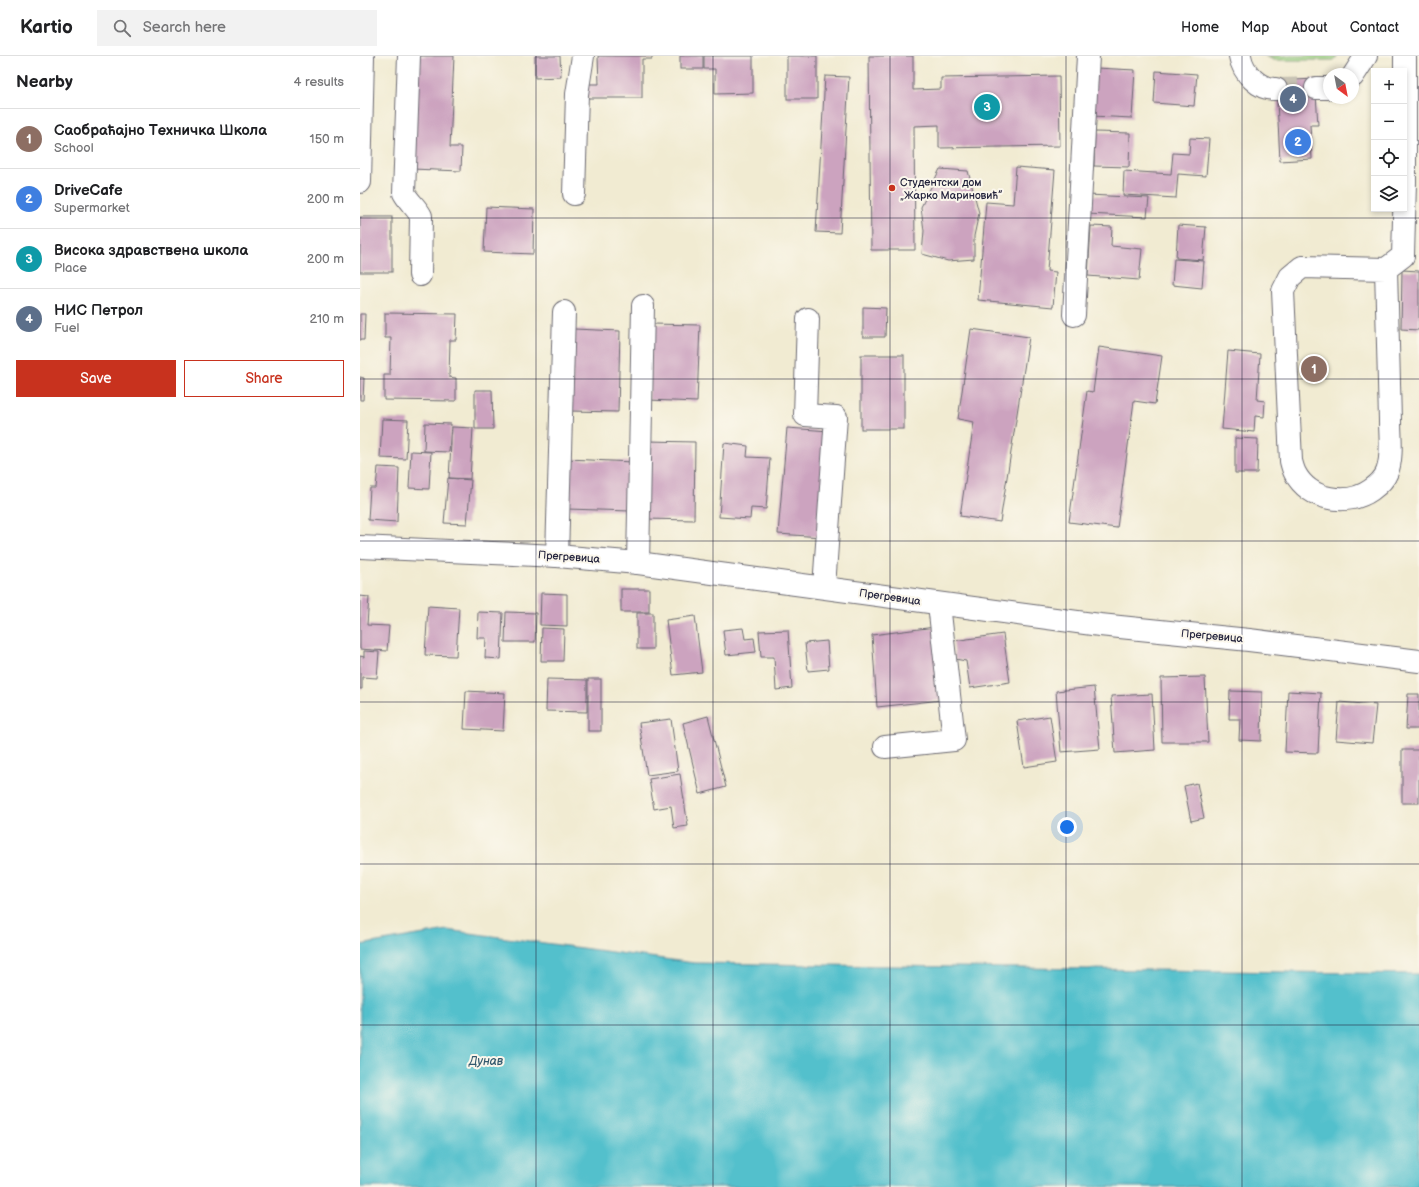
<!DOCTYPE html>
<meta charset="utf-8">
<style>
:root{--surface:#fff;--page:#f2f2f2;--text:#202124;--muted:#757577;--line:#e0e0e0;--accent:#c8321e}
body{margin:0;font-family:"Balsamiq Sans",sans-serif;background:var(--page);color:var(--text)}
.controls{position:absolute;right:12px;top:12px;display:grid;overflow:hidden;border-radius:0px;box-shadow:0 2px 6px #0003}
.controls button{width:36px;height:36px;display:grid;place-items:center;padding:0;border:0;border-bottom:1px solid var(--line);background:var(--surface);color:var(--text);font:20px sans-serif}
.compass{position:absolute;left:963px;top:12px;width:36px;height:36px;border-radius:50%;background:var(--surface);box-shadow:0 2px 6px #0003;rotate:148deg}
.you{position:absolute;left:707px;top:771px;width:14px;height:14px;margin:-10px;border:3px solid #fff;border-radius:50%;background:#1a73e8;box-shadow:0 0 0 6px #1a73e833}
.badge{display:grid;place-items:center;width:26px;height:26px;border-radius:50%;background:var(--accent);color:#fff;font-size:13px;font-weight:700}
.pin{position:absolute;translate:-50% -50%;border:2px solid #fff;box-shadow:0 1px 4px #0006}
.list{margin:0;padding:0;list-style:none}
h2{display:flex;justify-content:space-between;align-items:center;height:52px;margin:0;padding:0 16px;font-size:17px}
h2 small{font-size:13px;font-weight:400;color:var(--muted)}
.list li{display:grid;grid-template-columns:26px 1fr auto;gap:12px;align-items:center;box-sizing:border-box;height:60px;padding:0 16px;border-top:1px solid var(--line)}
.list b{display:block;font-size:15px;white-space:nowrap}
.list p{margin:0;font-size:13px;white-space:nowrap;color:var(--muted)}
.list em{font-size:13px;font-style:normal;color:var(--muted)}
.actions{display:flex;gap:8px;padding:12px 16px}
.actions a{flex:1;padding:9px 0;border:1px solid var(--accent);border-radius:0px;text-align:center;font-size:14px;color:var(--accent)}
.actions .main{background:var(--accent);color:#fff}
.icon{flex:none;width:22px;height:22px;fill:none;stroke:currentColor;stroke-width:2;stroke-linecap:round;stroke-linejoin:round}
.map{position:relative;flex:none;width:1059px;height:1131px;overflow:hidden}
header{display:flex;align-items:center;gap:24px;box-sizing:border-box;height:56px;padding:0 20px;background:var(--surface);border-bottom:1px solid var(--line)}
header strong{font-size:19px}
nav{display:flex;gap:22px;margin-inline-start:auto;font-size:14px}
.search{width:280px;height:36px;background:var(--page);display:flex;align-items:center;gap:10px;box-sizing:border-box;padding:0 14px;border-radius:0px;color:var(--muted);font-size:15px}
main{display:flex}
aside{flex:1;background:var(--surface)}
.map>svg:first-child{display:block}
.green{fill:#a5da8a;stroke:#647e62}
.water{fill:#53c0cc;stroke:#3a7184}
.building{fill:#cca3bf}
.lines{fill:none;stroke-linecap:round;stroke-linejoin:round}
.minor-tunnel{stroke:#c8c3b4;stroke-width:22;stroke-dasharray:22 11;stroke-linecap:butt}
.minor-casing{stroke:#6a6870;stroke-width:24}
.minor{stroke:#fff;stroke-width:22}
.grid{fill:none;stroke:#22223b;stroke-width:1;stroke-opacity:0.55}
.poi-dot{fill:#c8321e;stroke:#fbf7ec;stroke-width:1.5}
.labels{text-anchor:middle;dominant-baseline:central;stroke-width:4;stroke-linejoin:round;paint-order:stroke}
.poi-label{font-size:11px;fill:#22223b;stroke:#fbf7ec;text-anchor:start}
.street-label{font-size:11px;fill:#22223b;stroke:#fbf7ec}
.water-label{font-size:12px;font-style:italic;fill:#33596e;stroke:#fbf7ec}
</style>
<header>
<strong>Kartio</strong>
<div class="search"><svg class="icon" aria-label="search" viewBox="0 0 24 24"><circle cx="10" cy="10" r="6"/><path d="M15 15l6 6"/></svg>Search here</div>
<nav><a>Home</a><a>Map</a><a>About</a><a>Contact</a></nav>
</header>
<main>
<aside>
<h2>Nearby<small>4 results</small></h2>
<ul class="list">
<li><span class="badge" style="background:#8d6e63">1</span><div><b>Саобраћајно Техничка Школа</b><p>School</p></div><em>150 m</em></li>
<li><span class="badge" style="background:#3f7fe0">2</span><div><b>DriveCafe</b><p>Supermarket</p></div><em>200 m</em></li>
<li><span class="badge" style="background:#0f9aa8">3</span><div><b>Висока здравствена школа</b><p>Place</p></div><em>200 m</em></li>
<li><span class="badge" style="background:#5c6f8a">4</span><div><b>НИС Петрол</b><p>Fuel</p></div><em>210 m</em></li>
</ul>
<div class="actions"><a class="main">Save</a><a>Share</a></div>
</aside>
<div class="map">
<svg width="1059" height="1131" viewBox="0 0 1059 1131">
<rect width="100%" height="100%" fill="#fbf7ec"/>
<filter id="ink" filterUnits="userSpaceOnUse"><feTurbulence type="fractalNoise" baseFrequency=".025" numOctaves="2"/><feDisplacementMap in="SourceGraphic" scale="8" xChannelSelector="R" yChannelSelector="G"/><feConvolveMatrix kernelMatrix="1 2 1 2 8 2 1 2 1" color-interpolation-filters="sRGB"/></filter>
<filter id="wash" filterUnits="userSpaceOnUse"><feTurbulence type="fractalNoise" baseFrequency=".012" numOctaves="4" result="noise"/><feDisplacementMap in="SourceGraphic" scale="16" xChannelSelector="R" yChannelSelector="G"/><feGaussianBlur stdDeviation="0.9" result="paint"/><feColorMatrix in="noise" values="0 0 0 0 0 0 0 0 0 0 0 0 0 0 0 0 0 1.4 0 .05"/><feComposite in="paint" operator="in"/></filter>
<g filter="url(#wash)">
<rect width="100%" height="100%" fill="#f1ebd2"/>
<path class="green" d="M 905,0 L 977,0 L 974,4 L 914,4 Z"/>
<path class="water" d="M 87,874 L 334,907 L 1059,918 L 1059,1131 L 0,1131 L 0,889 Z"/>
<g id="blocks">
<g class="building">
<path d="M 58,0 L 94,0 L 90,91 L 102,91 L 101,115 L 52,113 Z"/>
<path d="M 175,0 L 200,0 L 201,21 L 175,22 Z"/>
<path d="M 238,0 L 292,0 L 292,3 L 282,3 L 282,42 L 225,42 L 226,28 L 239,28 Z"/>
<rect x="320" y="0" width="23" height="13"/>
<path d="M 344,0 L 393,0 L 393,37 L 355,38 L 355,13 L 344,13 Z"/>
<rect x="427" y="0" width="30" height="43"/>
<path d="M 509,0 L 553,0 L 553,34 L 581,33 L 581,22 L 699,20 L 700,90 L 579,92 L 579,69 L 554,70 L 555,194 L 511,194 Z"/>
<path d="M 736,12 L 775,14 L 772,62 L 732,60 Z"/>
<path d="M 796,15 L 837,18 L 834,50 L 794,47 Z"/>
<path d="M 465,20 L 489,21 L 480,177 L 456,176 Z"/>
<path d="M 955,23 L 958,69 L 950,69 L 952,103 L 920,105 L 916,25 Z"/>
<path d="M 735,76 L 770,77 L 769,111 L 734,110 Z"/>
<path d="M 830,82 L 849,83 L 846,120 L 818,118 L 816,142 L 763,139 L 764,115 L 811,118 L 813,97 L 829,98 Z"/>
<path d="M 656,111 L 695,114 L 687,215 L 696,216 L 693,251 L 618,244 L 626,146 L 653,148 Z"/>
<path d="M 580,113 L 608,115 L 619,157 L 614,180 L 614,203 L 588,205 L 562,198 L 564,175 L 561,151 Z"/>
<path d="M 728,139 L 789,142 L 787,161 L 727,158 Z"/>
<path d="M 126,151 L 174,153 L 173,198 L 124,196 Z"/>
<rect x="0" y="161" width="32" height="55"/>
<path d="M 818,169 L 846,171 L 843,204 L 816,202 Z"/>
<path d="M 731,170 L 752,171 L 751,190 L 782,193 L 779,224 L 728,220 Z"/>
<path d="M 814,203 L 844,205 L 842,232 L 812,229 Z"/>
<path d="M 1042,214 L 1059,215 L 1059,274 L 1041,273 Z"/>
<path d="M 503,251 L 526,252 L 525,281 L 503,281 Z"/>
<path d="M 25,257 L 97,258 L 96,284 L 90,284 L 89,321 L 96,322 L 96,345 L 24,344 L 24,319 L 30,319 L 31,282 L 25,282 Z"/>
<path d="M 0,258 L 5,258 L 4,284 L 0,284 Z"/>
<path d="M 292,268 L 340,269 L 337,346 L 289,344 Z"/>
<path d="M 214,273 L 260,275 L 258,356 L 211,355 Z"/>
<path d="M 611,273 L 669,281 L 640,466 L 600,460 L 614,366 L 598,363 Z"/>
<path d="M 739,291 L 802,300 L 795,348 L 774,345 L 757,472 L 709,466 L 727,335 L 733,336 Z"/>
<path d="M 868,295 L 900,298 L 897,344 L 905,345 L 904,361 L 895,360 L 894,376 L 862,373 Z"/>
<rect x="501" y="299" width="43" height="74"/>
<path d="M 0,321 L 4,322 L 3,344 L 0,344 Z"/>
<path d="M 115,334 L 132,334 L 133,373 L 115,373 Z"/>
<path d="M 22,363 L 48,364 L 46,403 L 20,402 Z"/>
<path d="M 65,367 L 91,368 L 89,396 L 64,395 Z"/>
<path d="M 92,371 L 113,372 L 110,423 L 89,422 Z"/>
<path d="M 427,372 L 470,375 L 462,481 L 418,478 Z"/>
<path d="M 875,382 L 898,383 L 897,417 L 875,417 Z"/>
<path d="M 287,385 L 335,386 L 334,464 L 285,463 Z"/>
<path d="M 364,387 L 388,390 L 387,401 L 410,402 L 406,453 L 391,452 L 390,463 L 359,461 Z"/>
<path d="M 51,395 L 71,396 L 69,433 L 49,432 Z"/>
<path d="M 208,403 L 273,406 L 271,455 L 207,453 Z"/>
<path d="M 18,411 L 39,412 L 37,466 L 8,464 L 10,432 L 16,432 Z"/>
<path d="M 88,422 L 111,424 L 107,468 L 84,467 Z"/>
<rect x="261" y="533" width="28" height="23"/>
<path d="M 181,537 L 207,538 L 207,570 L 180,569 Z"/>
<path d="M 0,540 L 9,541 L 7,569 L 29,570 L 27,595 L 0,593 Z"/>
<path d="M 68,550 L 99,552 L 96,600 L 65,599 Z"/>
<path d="M 118,556 L 143,557 L 141,603 L 125,602 L 126,582 L 117,582 Z"/>
<path d="M 146,556 L 176,557 L 175,586 L 145,586 Z"/>
<rect x="277" y="557" width="16" height="36"/>
<path d="M 335,560 L 342,616 L 313,619 L 306,564 Z"/>
<path d="M 575,571 L 582,644 L 517,651 L 512,579 Z"/>
<path d="M 182,572 L 204,573 L 203,605 L 181,605 Z"/>
<path d="M 383,572 L 385,583 L 394,582 L 396,596 L 366,599 L 363,574 Z"/>
<path d="M 428,574 L 432,632 L 416,634 L 414,601 L 401,601 L 399,575 Z"/>
<path d="M 643,578 L 650,626 L 610,632 L 606,605 L 595,603 L 593,585 Z"/>
<path d="M 467,585 L 469,613 L 448,615 L 445,587 Z"/>
<path d="M 4,595 L 19,596 L 17,622 L 2,621 L 2,633 L 0,633 L 0,600 L 4,601 Z"/>
<path d="M 845,621 L 848,686 L 802,686 L 801,622 Z"/>
<path d="M 187,623 L 227,624 L 227,656 L 186,655 Z"/>
<rect x="228" y="623" width="13" height="52"/>
<path d="M 734,631 L 740,693 L 701,696 L 696,635 Z"/>
<path d="M 106,635 L 145,637 L 143,675 L 104,673 Z"/>
<path d="M 870,635 L 902,636 L 901,685 L 879,684 L 880,663 L 869,663 Z"/>
<path d="M 928,635 L 961,637 L 958,697 L 925,696 Z"/>
<path d="M 792,638 L 795,694 L 755,697 L 751,640 Z"/>
<path d="M 1048,638 L 1059,638 L 1059,673 L 1046,673 Z"/>
<path d="M 979,646 L 1016,649 L 1012,687 L 976,684 Z"/>
<path d="M 348,660 L 366,731 L 340,738 L 323,667 Z"/>
<path d="M 690,660 L 697,706 L 664,711 L 657,665 Z"/>
<path d="M 311,663 L 318,715 L 287,719 L 279,667 Z"/>
<rect x="1042" y="694" width="17" height="53"/>
<path d="M 320,718 L 328,770 L 314,772 L 311,750 L 294,753 L 289,723 Z"/>
<path d="M 837,727 L 844,762 L 831,765 L 824,730 Z"/>
</g>
</g>
</g>
<g filter="url(#ink)">
<use href="#blocks" fill-opacity="0" stroke="#6a6870" stroke-width="1"/>
<g class="lines">
<path class="minor-tunnel" d="M 916,33 L 956,32"/>
<defs>
<g id="minor">
<path d="M 49,0 L 44,137 C 49,146 56,151 61,160 L 60,219"/>
<path d="M 880,0 C 883,17 899,34 916,33"/>
<path d="M 993,20 L 1006,0"/>
<path d="M 956,32 L 969,32"/>
<path d="M 0,126 L 3,0"/>
<path d="M 214,138 L 217,38 L 223,0"/>
<path d="M 1026,213 C 1027,263 1029,314 1030,365 C 1030,380 1033,401 1027,416 C 1024,424 1018,429 1011,434 C 987,451 949,444 935,417 C 933,413 932,409 931,405 L 923,235 L 930,221 L 942,211 L 1026,213 L 1043,200 L 1045,126 L 1045,0"/>
<path d="M 714,259 L 728,0"/>
<path d="M 448,263 L 445,359 L 476,361 L 464,531"/>
<path d="M 0,491 L 197,500 L 278,507 L 740,569 L 889,584 L 1059,605"/>
<path d="M 197,500 L 204,256"/>
<path d="M 278,507 L 283,250"/>
<path d="M 525,691 L 594,684 L 579,548"/>
</g>
</defs>
<use href="#minor" class="minor-casing"/>
<use href="#minor" class="minor"/>
</g>
</g>
<path class="grid" d="M 176,0 L 176,1131M 353,0 L 353,1131M 530,0 L 530,1131M 706,0 L 706,1131M 882,0 L 882,1131M 0,162 L 1059,162M 0,323 L 1059,323M 0,485 L 1059,485M 0,646 L 1059,646M 0,808 L 1059,808M 0,969 L 1059,969"/>
<circle class="poi-dot" cx="532" cy="132" r="4"/>
<g class="labels">
<g class="poi-label">
<text x="540" y="126">Студентски дом<tspan x="540" dy="13">„Жарко Мариновић”</tspan></text>
</g>
<g class="street-label">
<text transform="translate(209 501) rotate(4)">Прегревица</text>
<text transform="translate(530 541) rotate(8)">Прегревица</text>
<text transform="translate(852 580) rotate(5)">Прегревица</text>
</g>
<g class="water-label">
<text x="126" y="1005">Дунав</text>
</g>
</g>
</svg>
<div class="controls">
<button>+</button>
<button>−</button>
<button><svg class="icon" aria-label="locate" viewBox="0 0 24 24"><circle cx="12" cy="12" r="6"/><path d="M12 2v4M12 18v4M2 12h4M18 12h4"/></svg></button>
<button><svg class="icon" aria-label="layers" viewBox="0 0 24 24"><path d="M12 4l9 5-9 5-9-5zM3 14l9 5 9-5"/></svg></button>
</div>
<svg class="compass" viewBox="-18 -18 36 36"><path d="M0-13l5 13h-10z" fill="#e53935"/><path d="M0 13l5-13h-10z" fill="#757577"/></svg>
<div class="you"></div>
<div class="pin badge" style="left:954px;top:313px;background:#8d6e63">1</div>
<div class="pin badge" style="left:938px;top:86px;background:#3f7fe0">2</div>
<div class="pin badge" style="left:627px;top:51px;background:#0f9aa8">3</div>
<div class="pin badge" style="left:933px;top:43px;background:#5c6f8a">4</div>
</div>
</main>
